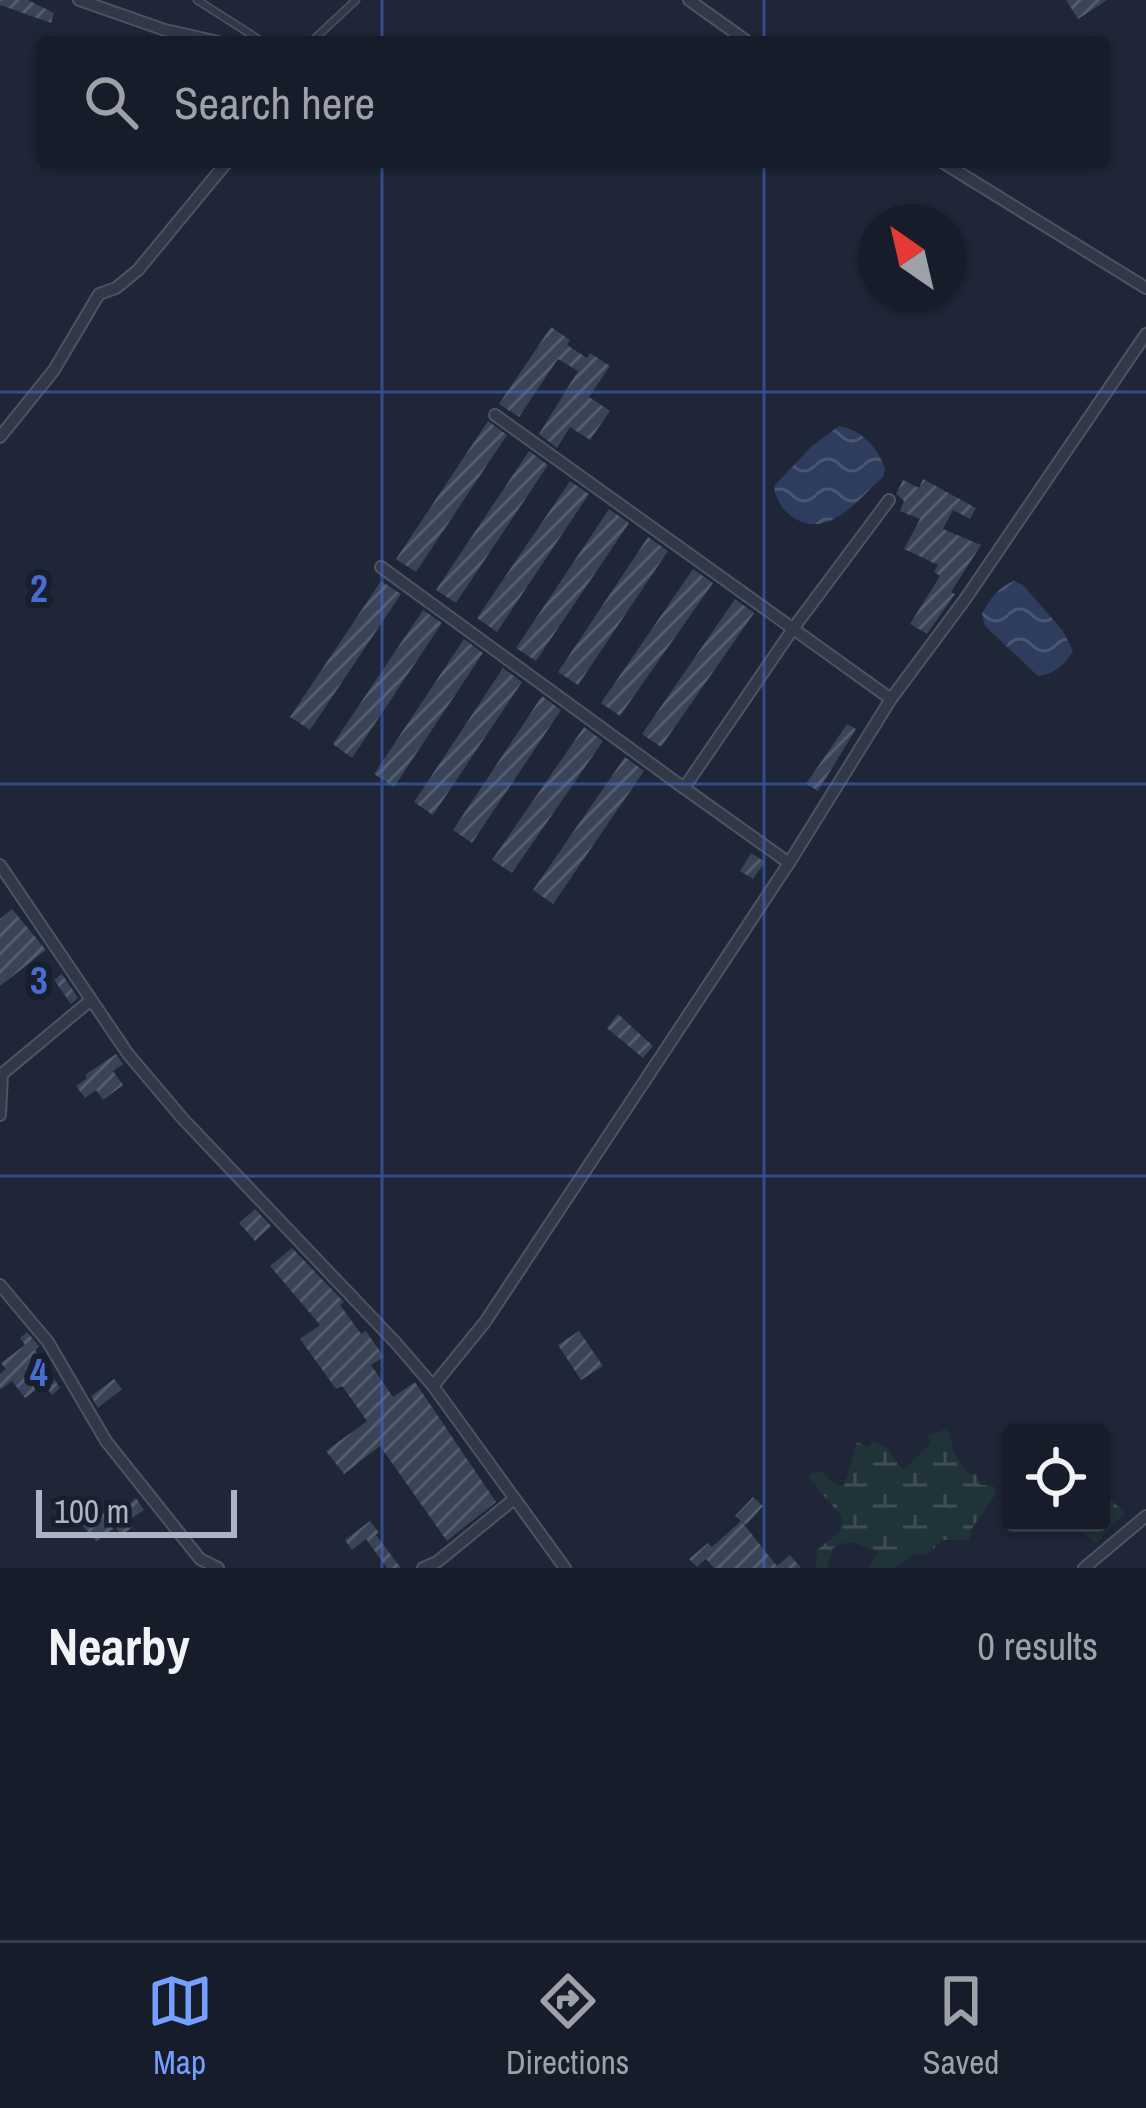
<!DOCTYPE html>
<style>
:root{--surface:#161c29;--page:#1f2531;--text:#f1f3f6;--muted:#9ea1a8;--line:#353a46;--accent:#769eff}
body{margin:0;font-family:"Archivo Narrow",sans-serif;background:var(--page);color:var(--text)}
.controls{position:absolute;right:36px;bottom:36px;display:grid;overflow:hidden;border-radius:12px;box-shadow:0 3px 9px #0004}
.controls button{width:108px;height:108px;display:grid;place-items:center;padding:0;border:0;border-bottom:3px solid var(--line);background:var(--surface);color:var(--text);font:60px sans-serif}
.compass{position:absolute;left:858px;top:204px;width:108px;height:108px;border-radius:50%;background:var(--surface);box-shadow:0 3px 9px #0004;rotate:326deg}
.scale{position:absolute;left:36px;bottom:30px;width:201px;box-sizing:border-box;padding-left:12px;border:6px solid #abb3c5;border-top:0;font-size:33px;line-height:42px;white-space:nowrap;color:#abb3c5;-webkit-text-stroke:9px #171e2c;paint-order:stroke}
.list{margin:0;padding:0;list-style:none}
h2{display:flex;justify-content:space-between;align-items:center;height:156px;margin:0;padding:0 48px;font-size:51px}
h2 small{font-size:39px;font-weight:400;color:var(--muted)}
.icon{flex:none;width:66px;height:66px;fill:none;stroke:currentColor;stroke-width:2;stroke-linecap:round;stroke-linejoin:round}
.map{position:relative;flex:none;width:1146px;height:1568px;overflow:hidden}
.search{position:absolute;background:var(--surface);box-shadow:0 3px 9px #0004;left:36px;right:36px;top:36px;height:132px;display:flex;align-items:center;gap:30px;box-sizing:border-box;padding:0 42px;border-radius:12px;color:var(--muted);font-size:45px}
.sheet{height:372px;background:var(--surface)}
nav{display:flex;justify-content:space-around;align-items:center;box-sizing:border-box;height:168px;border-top:3px solid var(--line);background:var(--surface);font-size:33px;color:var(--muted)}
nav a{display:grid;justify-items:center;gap:6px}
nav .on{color:var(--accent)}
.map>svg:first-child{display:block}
.wetland{fill:url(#wetland-marsh)}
.water{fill:url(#water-waves)}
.building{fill:url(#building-hatch)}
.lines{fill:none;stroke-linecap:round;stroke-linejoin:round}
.lane-casing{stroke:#4c5363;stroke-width:9}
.street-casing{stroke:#4c5363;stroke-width:14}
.lane{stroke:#313848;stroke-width:6}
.street{stroke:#313848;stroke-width:10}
.grid{fill:none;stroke:#486cd2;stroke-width:3;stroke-opacity:0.55}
.grid-label{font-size:39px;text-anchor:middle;font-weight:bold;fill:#486cd2;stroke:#171e2c;stroke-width:12;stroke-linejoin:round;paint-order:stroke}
</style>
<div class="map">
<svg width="1146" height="1568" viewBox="0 0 1146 1568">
<defs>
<pattern id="wetland-marsh" width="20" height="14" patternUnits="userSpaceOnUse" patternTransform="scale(3)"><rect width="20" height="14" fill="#203338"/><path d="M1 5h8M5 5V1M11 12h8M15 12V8" fill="none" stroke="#3e4e53"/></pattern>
<pattern id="water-waves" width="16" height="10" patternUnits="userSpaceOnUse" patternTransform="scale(3)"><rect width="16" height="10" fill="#2e3d5e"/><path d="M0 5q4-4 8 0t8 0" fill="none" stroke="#4a5774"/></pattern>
<pattern id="building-hatch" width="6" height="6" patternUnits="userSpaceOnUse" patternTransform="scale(3)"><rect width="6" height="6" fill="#394458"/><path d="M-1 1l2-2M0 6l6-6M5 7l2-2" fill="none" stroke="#535d6e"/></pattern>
</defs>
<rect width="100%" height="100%" fill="#1e2637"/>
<g class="wetland">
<path d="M 945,1430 L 949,1432 L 953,1450 L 967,1473 L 977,1475 L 980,1485 L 993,1485 L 996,1494 L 972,1528 L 969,1540 L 943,1540 L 927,1555 L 913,1554 L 895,1568 L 868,1568 L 879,1551 C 859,1546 852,1537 833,1548 L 827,1568 L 816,1568 L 817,1550 L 839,1532 L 842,1517 L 808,1477 L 814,1472 L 823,1472 L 835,1484 L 844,1486 L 857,1442 L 867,1447 L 874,1441 L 887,1448 L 903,1470 L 931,1444 L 927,1435 Z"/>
<path d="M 1101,1491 L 1125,1513 L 1095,1544 L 1075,1523 L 1101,1523 Z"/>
</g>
<g class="water">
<path d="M 839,426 C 863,431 877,446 885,469 L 883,477 C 858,499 829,540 794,518 C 783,511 775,499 774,486 L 812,446 Z"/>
<path d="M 1014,581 L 1023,585 L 1063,631 L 1073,651 C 1065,665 1054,674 1038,676 L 985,626 L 982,614 C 989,600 998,587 1014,581 Z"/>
</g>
<g class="building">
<path d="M 0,0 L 28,0 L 54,13 L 51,23 L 0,5 Z"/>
<path d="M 1066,0 L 1107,0 L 1078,19 Z"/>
<path d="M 551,327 L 570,340 L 567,345 L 587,358 L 590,353 L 610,366 L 589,397 L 610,411 L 590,440 L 570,427 L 557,448 L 539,434 L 578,371 L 558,359 L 519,417 L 499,404 Z"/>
<path d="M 488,421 L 507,435 L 416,572 L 396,559 Z"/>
<path d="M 529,451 L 548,465 L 456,603 L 436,590 Z"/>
<path d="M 923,479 L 976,508 L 970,519 L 953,510 L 943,529 L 981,545 L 951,592 L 955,594 L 927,634 L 910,624 L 940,576 L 934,572 L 938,565 L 904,549 L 920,519 L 900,511 L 904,501 L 896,494 L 903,480 L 919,488 Z"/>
<path d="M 570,481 L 589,494 L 497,632 L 477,618 Z"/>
<path d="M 609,509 L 629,523 L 536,661 L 516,648 Z"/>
<path d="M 648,537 L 668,551 L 578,685 L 558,672 Z"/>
<path d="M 693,569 L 713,583 L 620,716 L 601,703 Z"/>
<path d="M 381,581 L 401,594 L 310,730 L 290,717 Z"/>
<path d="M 735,599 L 754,613 L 661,747 L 642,734 Z"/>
<path d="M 423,610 L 442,623 L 352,758 L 333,744 Z"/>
<path d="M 464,639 L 483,653 L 394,787 L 374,774 Z"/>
<path d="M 503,668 L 522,682 L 433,815 L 414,802 Z"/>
<path d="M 542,696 L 561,710 L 472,843 L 453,830 Z"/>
<path d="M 847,724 L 856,729 L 818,791 L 806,784 Z"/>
<path d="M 584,727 L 603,741 L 512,873 L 492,860 Z"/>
<path d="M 625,757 L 644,771 L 553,904 L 533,890 Z"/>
<path d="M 751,853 L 765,862 L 753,879 L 740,871 Z"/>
<path d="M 12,909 L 46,950 L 0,986 L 0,919 Z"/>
<path d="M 62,974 L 78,998 L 71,1004 L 54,980 Z"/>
<path d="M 618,1014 L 653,1046 L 643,1058 L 607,1028 Z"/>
<path d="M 116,1054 L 123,1064 L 113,1071 L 123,1085 L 103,1100 L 96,1090 L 85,1098 L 76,1086 L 87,1078 L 85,1075 Z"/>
<path d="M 255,1209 L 271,1226 L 255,1241 L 239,1223 Z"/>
<path d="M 292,1248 L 344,1302 L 340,1305 L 361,1334 L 366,1331 L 384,1357 L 371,1365 L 393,1397 L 415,1382 L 496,1502 L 447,1541 L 380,1446 L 344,1474 L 326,1451 L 367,1421 L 342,1386 L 336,1389 L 300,1339 L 320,1325 L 270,1266 Z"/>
<path d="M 579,1331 L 603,1366 L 581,1380 L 558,1345 Z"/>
<path d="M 27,1332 L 39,1346 L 35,1350 L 60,1388 L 52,1395 L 44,1384 L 25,1398 L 12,1381 L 0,1390 L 0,1374 L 6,1369 L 1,1363 L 25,1345 L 20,1338 Z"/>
<path d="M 114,1379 L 122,1389 L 98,1408 L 91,1396 Z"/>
<path d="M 753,1497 L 763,1506 L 746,1525 L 742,1522 L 777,1566 L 790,1555 L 801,1568 L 714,1568 L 706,1559 L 697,1567 L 689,1559 L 708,1543 L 712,1547 L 741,1521 L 735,1516 Z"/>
<path d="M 136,1498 L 144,1510 L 129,1520 L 133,1527 L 121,1535 L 111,1520 Z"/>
<path d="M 87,1511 L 92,1518 L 102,1511 L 114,1529 L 96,1541 L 76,1518 Z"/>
<path d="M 370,1521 L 379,1533 L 376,1535 L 401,1568 L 387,1568 L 366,1539 L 352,1550 L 345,1540 Z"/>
</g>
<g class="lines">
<defs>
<g id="lane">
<path d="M 197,0 L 263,42"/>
<path d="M 311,42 L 356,0"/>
</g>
<g id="street">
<path d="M 79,0 L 165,30 L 218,42"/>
<path d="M 689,0 L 748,42"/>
<path d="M 942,162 L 1146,288"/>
<path d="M 495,415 L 891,699"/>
<path d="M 0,437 L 54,370 L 99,294 L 116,288 L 138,270 L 227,162"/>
<path d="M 381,567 L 684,788 L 795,626 L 889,500"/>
<path d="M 684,788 L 789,863"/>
<path d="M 0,865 L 128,1054 L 183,1119 L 396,1343 L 433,1386 L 565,1568"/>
<path d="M 0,1115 L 2,1074 L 91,1000"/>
<path d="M 0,1285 L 48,1342 L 106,1441 L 200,1559 L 218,1568"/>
<path d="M 433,1386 L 485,1322 L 789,863 L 891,699 L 966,598 L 1146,334"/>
<path d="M 423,1568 L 437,1562 L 513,1500"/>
<path d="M 1084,1568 L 1146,1516"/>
</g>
</defs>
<use href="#lane" class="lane-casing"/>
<use href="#street" class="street-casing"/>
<use href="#lane" class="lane"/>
<use href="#street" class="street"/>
</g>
<path class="grid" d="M 382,0 L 382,42M 764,0 L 764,42M 382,162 L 382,1568M 764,162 L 764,1568M 0,392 L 1146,392M 0,784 L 1146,784M 0,1176 L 1146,1176"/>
<g class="grid-label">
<text x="39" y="602">2</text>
<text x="39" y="994">3</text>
<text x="39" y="1386">4</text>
</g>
</svg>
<div class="controls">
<button><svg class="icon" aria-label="locate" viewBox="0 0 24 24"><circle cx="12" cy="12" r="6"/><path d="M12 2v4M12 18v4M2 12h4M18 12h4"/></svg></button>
</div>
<svg class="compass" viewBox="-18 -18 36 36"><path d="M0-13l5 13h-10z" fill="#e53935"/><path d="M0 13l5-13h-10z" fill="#9ea1a8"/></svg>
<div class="scale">100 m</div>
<div class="search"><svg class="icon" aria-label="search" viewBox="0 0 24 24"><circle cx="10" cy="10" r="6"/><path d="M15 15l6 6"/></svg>Search here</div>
</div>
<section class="sheet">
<h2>Nearby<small>0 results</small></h2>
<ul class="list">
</ul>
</section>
<nav>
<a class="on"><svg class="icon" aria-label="map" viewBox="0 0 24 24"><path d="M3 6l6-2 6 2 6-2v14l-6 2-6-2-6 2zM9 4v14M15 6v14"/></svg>Map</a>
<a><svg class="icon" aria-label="directions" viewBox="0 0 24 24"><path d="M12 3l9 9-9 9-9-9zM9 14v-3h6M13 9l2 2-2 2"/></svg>Directions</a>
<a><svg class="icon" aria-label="saved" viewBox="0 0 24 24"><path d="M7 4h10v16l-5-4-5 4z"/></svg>Saved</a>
</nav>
